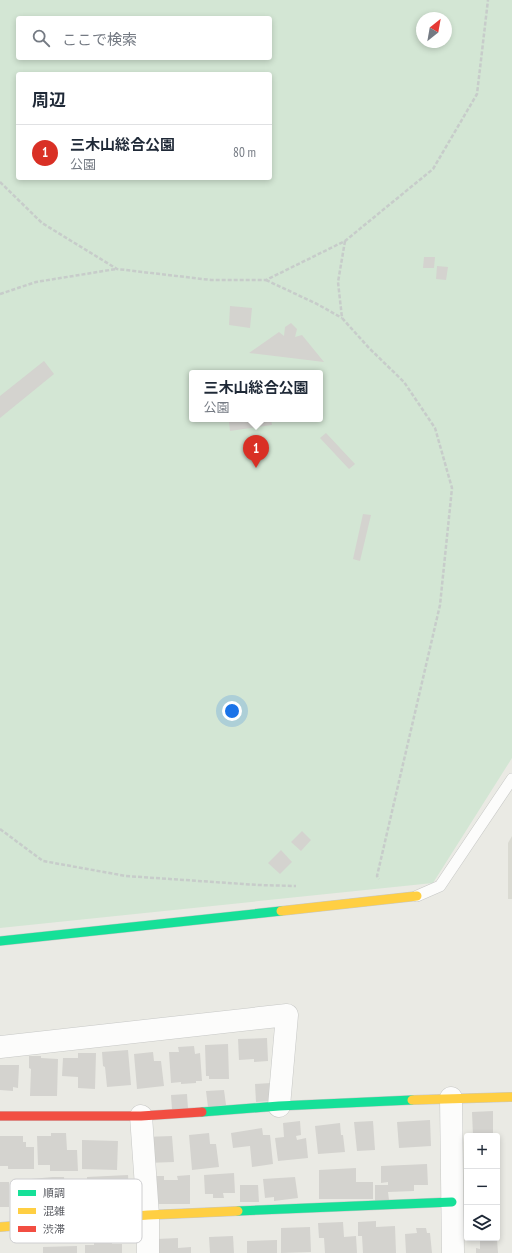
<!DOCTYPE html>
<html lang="ja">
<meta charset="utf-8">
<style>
:root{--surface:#fff;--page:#f2f2f3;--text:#1f2937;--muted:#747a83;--line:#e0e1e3;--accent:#d93025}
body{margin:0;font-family:"PT Sans Narrow","Noto Sans JP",sans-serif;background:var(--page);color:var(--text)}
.controls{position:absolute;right:12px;bottom:12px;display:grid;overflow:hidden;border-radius:4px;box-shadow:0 2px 6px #0003}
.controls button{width:36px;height:36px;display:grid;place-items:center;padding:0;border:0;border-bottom:1px solid var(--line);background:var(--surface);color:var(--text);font:20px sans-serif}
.compass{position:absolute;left:416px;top:12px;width:36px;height:36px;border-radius:50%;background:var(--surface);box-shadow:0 2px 6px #0003;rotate:31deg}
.you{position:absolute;left:232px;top:711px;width:14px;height:14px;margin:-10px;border:3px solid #fff;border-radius:50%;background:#1a73e8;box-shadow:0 0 0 6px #1a73e833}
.badge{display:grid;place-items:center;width:26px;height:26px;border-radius:50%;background:var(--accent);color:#fff;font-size:13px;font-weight:700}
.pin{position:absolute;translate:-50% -33px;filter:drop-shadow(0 1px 2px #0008)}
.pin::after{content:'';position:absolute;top:21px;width:14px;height:12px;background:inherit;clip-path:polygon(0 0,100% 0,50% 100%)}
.popup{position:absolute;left:189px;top:370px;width:134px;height:52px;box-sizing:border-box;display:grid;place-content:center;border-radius:4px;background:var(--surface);filter:drop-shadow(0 1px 3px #0005);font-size:13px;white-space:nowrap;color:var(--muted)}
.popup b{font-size:15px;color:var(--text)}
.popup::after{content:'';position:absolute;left:50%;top:100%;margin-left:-8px;border:8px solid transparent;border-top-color:var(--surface)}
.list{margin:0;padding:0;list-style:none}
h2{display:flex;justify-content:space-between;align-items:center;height:52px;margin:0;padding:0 16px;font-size:17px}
h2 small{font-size:13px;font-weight:400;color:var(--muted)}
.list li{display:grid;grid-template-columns:26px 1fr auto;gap:12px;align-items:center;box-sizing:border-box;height:56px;padding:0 16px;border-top:1px solid var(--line)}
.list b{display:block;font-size:15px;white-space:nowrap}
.list p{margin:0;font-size:13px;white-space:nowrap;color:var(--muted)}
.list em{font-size:13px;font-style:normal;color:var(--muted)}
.icon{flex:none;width:22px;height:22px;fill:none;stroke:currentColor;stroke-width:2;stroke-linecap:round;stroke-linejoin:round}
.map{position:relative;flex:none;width:512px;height:1253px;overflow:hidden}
.search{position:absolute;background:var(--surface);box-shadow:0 2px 6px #0003;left:16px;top:16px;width:256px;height:44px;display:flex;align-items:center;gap:10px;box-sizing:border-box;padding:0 14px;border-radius:4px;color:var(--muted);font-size:15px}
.panel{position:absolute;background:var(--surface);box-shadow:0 2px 6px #0003;left:16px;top:72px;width:256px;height:108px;border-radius:4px}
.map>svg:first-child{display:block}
.education{fill:#dadad2}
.green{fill:#d3e6d4;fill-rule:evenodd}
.building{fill:#d4d3cf}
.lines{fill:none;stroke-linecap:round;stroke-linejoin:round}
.lane-casing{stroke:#c7c8c6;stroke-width:12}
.street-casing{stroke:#c7c8c6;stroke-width:23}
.fast-casing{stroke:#c7c7c6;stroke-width:10}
.slow-casing{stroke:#c7c7c6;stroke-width:10}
.jam-casing{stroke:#c7c7c6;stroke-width:10}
.path{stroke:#c7ccca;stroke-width:2.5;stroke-dasharray:4 2;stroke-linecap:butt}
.lane{stroke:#fcfcfb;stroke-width:11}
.street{stroke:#fcfcfb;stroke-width:22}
.fast{stroke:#16e098;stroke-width:9}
.slow{stroke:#ffcf43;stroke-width:9}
.jam{stroke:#f24e42;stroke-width:9}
.key{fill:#fff;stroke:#ceced0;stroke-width:1}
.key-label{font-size:11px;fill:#5a5c62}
</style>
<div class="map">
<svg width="512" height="1253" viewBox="0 0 512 1253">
<rect width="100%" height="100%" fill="#eaeae4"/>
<path class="education" d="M 512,836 L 512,899 L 508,899 L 508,843 Z"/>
<path class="green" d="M 0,0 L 512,0 L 512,758 L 433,883 L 0,928 ZM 18,18 L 270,18 L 270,58 L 18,58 ZM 422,18 L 446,18 L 446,42 L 422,42 ZM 18,74 L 270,74 L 270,178 L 18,178 ZM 192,373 L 320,373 L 320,419 L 192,419 Z"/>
<g class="building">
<path d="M 424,257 L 435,257 L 434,268 L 423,268 Z"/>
<path d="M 437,266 L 448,267 L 446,280 L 436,279 Z"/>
<path d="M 230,306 L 252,308 L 250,328 L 229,325 Z"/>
<path d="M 291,323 L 297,329 L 295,337 L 302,335 L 324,362 L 249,353 L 279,332 L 284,336 L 285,327 Z"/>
<path d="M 44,361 L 54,374 L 0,418 L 0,396 Z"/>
<path d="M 248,419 L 271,419 L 272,425 L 230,431 L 229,422 Z"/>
<path d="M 326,433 L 355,464 L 349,469 L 320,438 Z"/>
<path d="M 363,514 L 371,515 L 360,561 L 353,559 Z"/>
<path d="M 302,831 L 311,840 L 301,851 L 291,842 Z"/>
<path d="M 281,850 L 292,862 L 280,874 L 268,863 Z"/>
<path d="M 267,1038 L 268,1061 L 254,1062 L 254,1059 L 239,1060 L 238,1039 Z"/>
<path d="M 228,1044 L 229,1079 L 209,1079 L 209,1076 L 206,1076 L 205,1045 Z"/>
<path d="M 194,1046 L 195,1054 L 200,1053 L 202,1081 L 196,1081 L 196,1083 L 181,1084 L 181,1082 L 171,1083 L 169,1052 L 179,1052 L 178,1047 Z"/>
<path d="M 128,1050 L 131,1085 L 107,1087 L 105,1067 L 103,1066 L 102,1052 Z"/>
<path d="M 153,1052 L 154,1061 L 161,1061 L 164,1086 L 137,1089 L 134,1054 Z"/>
<path d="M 78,1053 L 96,1053 L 95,1089 L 78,1088 L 78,1077 L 62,1076 L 63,1058 L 78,1058 Z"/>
<path d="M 29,1056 L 41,1056 L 41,1058 L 58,1059 L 57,1096 L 30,1096 L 31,1069 L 29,1068 Z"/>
<path d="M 0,1065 L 19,1065 L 18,1088 L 13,1087 L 13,1091 L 0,1090 Z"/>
<path d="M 271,1083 L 272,1101 L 256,1102 L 255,1084 Z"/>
<path d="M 224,1090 L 226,1105 L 208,1107 L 206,1091 Z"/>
<path d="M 187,1094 L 188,1109 L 172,1110 L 171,1095 Z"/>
<path d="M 493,1111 L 493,1136 L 473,1136 L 472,1112 Z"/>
<path d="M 430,1120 L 431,1146 L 399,1148 L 397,1122 Z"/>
<path d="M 300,1121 L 301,1135 L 296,1136 L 297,1140 L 306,1138 L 308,1158 L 278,1161 L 275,1138 L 284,1137 L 283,1123 Z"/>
<path d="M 373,1121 L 375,1150 L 357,1151 L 354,1122 Z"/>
<path d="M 340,1123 L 341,1135 L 343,1135 L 345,1152 L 318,1154 L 315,1126 Z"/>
<path d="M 262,1128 L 263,1135 L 270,1135 L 273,1164 L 252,1167 L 250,1146 L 233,1148 L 231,1133 Z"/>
<path d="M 51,1133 L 66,1133 L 67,1150 L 77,1150 L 78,1171 L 50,1171 L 50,1165 L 38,1165 L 37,1136 L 51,1136 Z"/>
<path d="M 209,1133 L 210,1144 L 216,1144 L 219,1167 L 192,1170 L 189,1135 Z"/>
<path d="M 0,1136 L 23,1136 L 23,1142 L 26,1142 L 26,1147 L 34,1147 L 34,1169 L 8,1169 L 8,1166 L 0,1166 Z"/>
<path d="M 172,1136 L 174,1162 L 146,1163 L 144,1137 Z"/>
<path d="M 82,1140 L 118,1141 L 117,1170 L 82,1169 Z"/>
<path d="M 427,1164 L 428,1185 L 414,1185 L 414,1191 L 388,1192 L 389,1200 L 375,1201 L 375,1185 L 388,1185 L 388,1182 L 381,1183 L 381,1166 Z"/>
<path d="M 356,1168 L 356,1182 L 373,1182 L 373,1199 L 319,1199 L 319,1170 Z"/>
<path d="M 234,1173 L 235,1193 L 223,1193 L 224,1198 L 213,1198 L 213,1194 L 205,1194 L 204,1175 Z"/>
<path d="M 128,1175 L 130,1208 L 89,1210 L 89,1208 L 78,1208 L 77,1193 L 79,1193 L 79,1179 L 87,1179 L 87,1177 Z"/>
<path d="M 190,1175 L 190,1204 L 148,1204 L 147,1176 L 164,1176 L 164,1180 L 178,1180 L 177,1176 Z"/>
<path d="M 53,1177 L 64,1177 L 65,1194 L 54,1195 L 54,1201 L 43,1201 L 44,1204 L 32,1204 L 32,1200 L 25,1201 L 24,1183 L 32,1183 L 31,1179 Z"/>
<path d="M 295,1177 L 298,1198 L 274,1201 L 274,1197 L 265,1198 L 263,1179 Z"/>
<rect x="0" y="1182" width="9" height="25"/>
<path d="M 240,1185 L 258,1185 L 259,1202 L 240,1202 Z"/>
<path d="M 75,1195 L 76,1213 L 60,1214 L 59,1196 Z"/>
<path d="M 497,1195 L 499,1195 L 500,1229 L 497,1230 Z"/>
<path d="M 376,1221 L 376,1227 L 395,1226 L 396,1253 L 363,1253 L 362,1236 L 358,1236 L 358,1222 Z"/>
<path d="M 343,1222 L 344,1237 L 356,1236 L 357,1253 L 325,1253 L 324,1238 L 319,1238 L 318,1223 Z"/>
<path d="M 310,1227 L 311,1252 L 281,1253 L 281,1228 Z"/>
<path d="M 416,1228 L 426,1228 L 427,1233 L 430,1233 L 432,1253 L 406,1253 L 405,1234 L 417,1233 Z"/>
<path d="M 233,1236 L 234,1253 L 210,1253 L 209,1237 Z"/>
<path d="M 94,1238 L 112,1238 L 112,1244 L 122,1244 L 122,1253 L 85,1253 L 85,1245 L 94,1245 Z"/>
<path d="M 178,1238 L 178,1248 L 191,1247 L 191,1253 L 148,1253 L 157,1239 Z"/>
<path d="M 480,1239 L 497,1239 L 498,1253 L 476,1253 L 476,1248 L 480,1249 Z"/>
<path d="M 277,1240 L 277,1253 L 247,1253 L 247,1241 Z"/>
<path d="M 77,1246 L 77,1253 L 43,1253 L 43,1247 Z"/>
</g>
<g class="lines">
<defs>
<path id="lane" d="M 417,896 L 440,886 L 512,779"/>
<g id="street">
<path d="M 0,1047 L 287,1015 L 279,1106"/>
<path d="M 451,1098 L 453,1253"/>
<path d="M 141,1116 L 148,1215 L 148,1253"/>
</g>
<g id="fast">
<path d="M 0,941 L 281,911"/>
<path d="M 202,1112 L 279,1106 L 412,1100"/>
<path d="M 238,1211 L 452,1202"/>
</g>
<g id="slow">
<path d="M 281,911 L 417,896"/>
<path d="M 412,1100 L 512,1097"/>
<path d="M 0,1227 L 148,1215 L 238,1211"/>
</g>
<path id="jam" d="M 0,1116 L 141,1116 L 202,1112"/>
</defs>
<use href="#lane" class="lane-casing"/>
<use href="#street" class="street-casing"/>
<use href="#fast" class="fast-casing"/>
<use href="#slow" class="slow-casing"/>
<use href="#jam" class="jam-casing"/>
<g class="path">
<path d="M 0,182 L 42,223 L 117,269 L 211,280 L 266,280 L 345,241 L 433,169 L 477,94 L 488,0"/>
<path d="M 345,241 L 338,282 L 342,318 L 369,348 L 404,382 L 435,428 L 452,488 L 440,605 L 377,876 L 379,879"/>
<path d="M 266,280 L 317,304 L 342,318"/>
<path d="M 0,294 L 36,282 L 116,269"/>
<path d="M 0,829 L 43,861 L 126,876 L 258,885 L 296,886"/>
</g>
<use href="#lane" class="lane"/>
<use href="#street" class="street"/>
<use href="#fast" class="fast"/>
<use href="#slow" class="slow"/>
<use href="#jam" class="jam"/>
</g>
<rect x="10" y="1179" width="132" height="64" rx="6" class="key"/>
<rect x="18" y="1190" width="18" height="6" fill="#16e098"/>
<rect x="18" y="1208" width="18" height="6" fill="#ffcf43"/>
<rect x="18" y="1226" width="18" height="6" fill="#f24e42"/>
<g class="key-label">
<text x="43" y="1197">順調</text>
<text x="43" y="1215">混雑</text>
<text x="43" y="1233">渋滞</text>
</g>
</svg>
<div class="controls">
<button>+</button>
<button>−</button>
<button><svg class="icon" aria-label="layers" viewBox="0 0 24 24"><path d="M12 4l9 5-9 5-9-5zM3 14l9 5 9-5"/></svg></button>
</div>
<svg class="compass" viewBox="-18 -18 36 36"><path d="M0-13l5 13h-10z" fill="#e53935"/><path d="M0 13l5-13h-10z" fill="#747a83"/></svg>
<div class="you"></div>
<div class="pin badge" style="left:256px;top:468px">1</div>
<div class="popup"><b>三木山総合公園</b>公園</div>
<div class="search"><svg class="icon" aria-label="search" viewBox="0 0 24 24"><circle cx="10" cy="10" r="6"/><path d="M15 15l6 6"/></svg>ここで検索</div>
<section class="panel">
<h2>周辺<small></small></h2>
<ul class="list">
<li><span class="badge">1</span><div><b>三木山総合公園</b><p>公園</p></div><em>80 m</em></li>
</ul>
</section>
</div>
